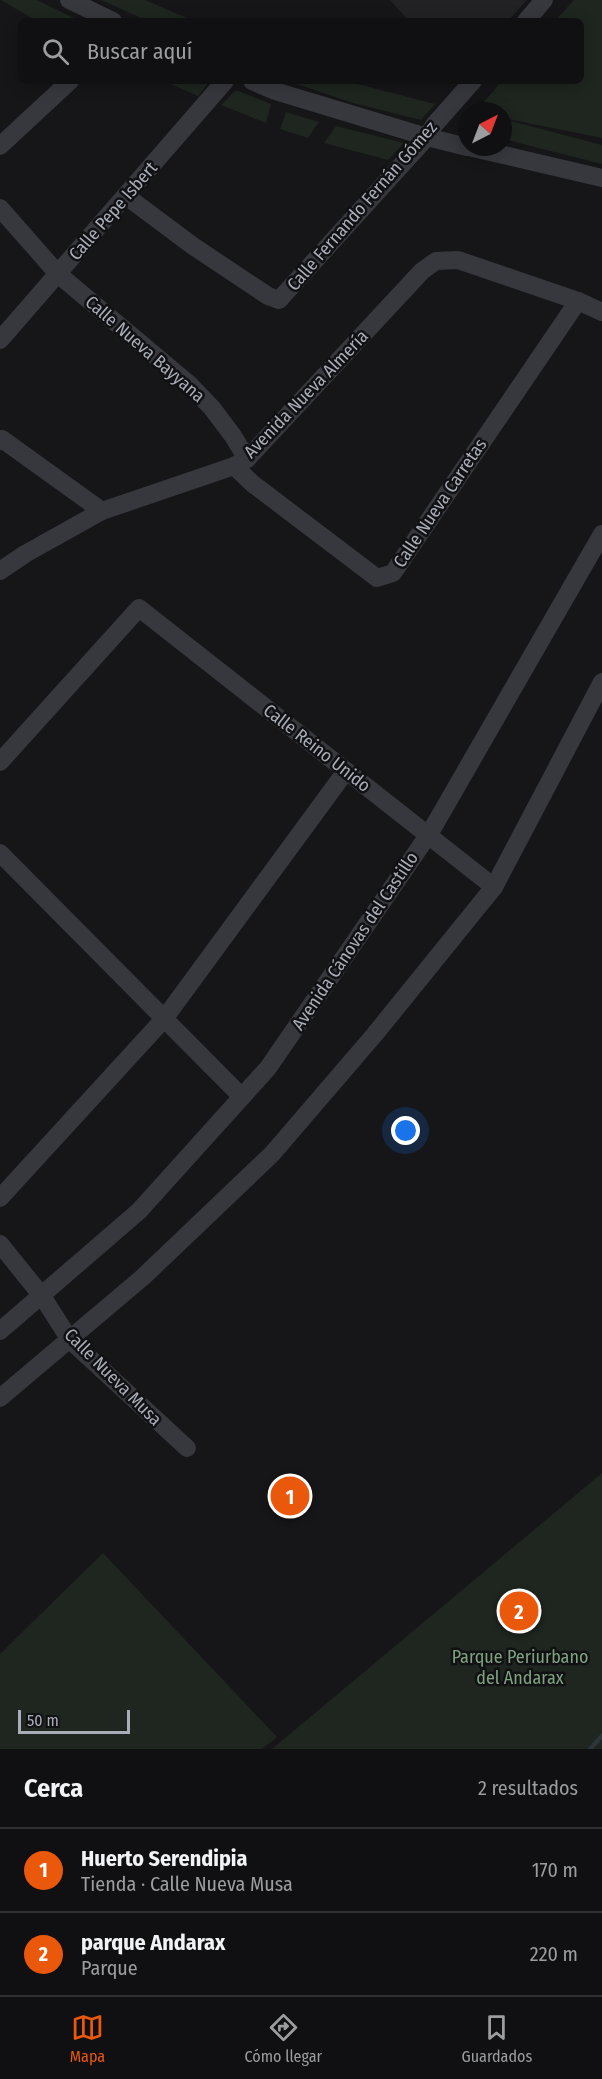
<!DOCTYPE html>
<html lang="es">
<meta charset="utf-8">
<style>
:root{--surface:#101012;--page:#19191b;--text:#f1f3f6;--muted:#9c9d9f;--line:#303032;--accent:#ea580c}
body{margin:0;font-family:"Fira Sans Condensed",sans-serif;background:var(--page);color:var(--text)}
.compass{position:absolute;left:458px;top:102px;width:54px;height:54px;border-radius:50%;background:var(--surface);box-shadow:0 3px 15px #0003;rotate:42deg}
.scale{position:absolute;left:18px;bottom:15px;width:112px;box-sizing:border-box;padding-left:6px;border:3px solid #a8adb8;border-top:0;font-size:16px;line-height:21px;white-space:nowrap;color:#a8adb8;-webkit-text-stroke:4px #111113;paint-order:stroke}
.you{position:absolute;left:406px;top:1131px;width:21px;height:21px;margin:-15px;border:4px solid #fff;border-radius:50%;background:#1a73e8;box-shadow:0 0 0 9px #1a73e833}
.badge{display:grid;place-items:center;width:39px;height:39px;border-radius:50%;background:var(--accent);color:#fff;font-size:20px;font-weight:700}
.pin{position:absolute;translate:-50% -50%;border:3px solid #fff;box-shadow:0 2px 6px #0006}
.list{margin:0;padding:0;list-style:none}
h2{display:flex;justify-content:space-between;align-items:center;height:78px;margin:0;padding:0 24px;font-size:26px}
h2 small{font-size:20px;font-weight:400;color:var(--muted)}
.list li{display:grid;grid-template-columns:39px 1fr auto;gap:18px;align-items:center;box-sizing:border-box;height:84px;padding:0 24px;border-top:2px solid var(--line)}
.list b{display:block;font-size:22px;white-space:nowrap}
.list p{margin:0;font-size:20px;white-space:nowrap;color:var(--muted)}
.list em{font-size:20px;font-style:normal;color:var(--muted)}
.icon{flex:none;width:33px;height:33px;fill:none;stroke:currentColor;stroke-width:2;stroke-linecap:round;stroke-linejoin:round}
.map{position:relative;flex:none;width:602px;height:1749px;overflow:hidden}
.search{position:absolute;background:var(--surface);box-shadow:0 3px 15px #0003;left:18px;right:18px;top:18px;height:66px;display:flex;align-items:center;gap:15px;box-sizing:border-box;padding:0 21px;border-radius:9px;color:var(--muted);font-size:22px}
.sheet{height:246px;background:var(--surface)}
nav{display:flex;justify-content:space-around;align-items:center;box-sizing:border-box;height:84px;border-top:2px solid var(--line);background:var(--surface);font-size:16px;color:var(--muted)}
nav a{display:grid;justify-items:center;gap:3px}
nav .on{color:var(--accent)}
.map>svg:first-child{display:block}
.built{fill:#222225}
.green{fill:#1e261f}
.lines{fill:none;stroke-linecap:round;stroke-linejoin:round}
.stream{stroke:#2c353c;stroke-width:4.5}
.minor{stroke:#37383d;stroke-width:18}
.labels{text-anchor:middle;dominant-baseline:central;stroke-width:5;stroke-linejoin:round;paint-order:stroke}
.street-label{font-size:18px;fill:#a8adb8;stroke:#111113}
.park-label{font-size:18px;fill:#7fa381;stroke:#111113}
</style>
<div class="map">
<svg width="602" height="1749" viewBox="0 0 602 1749">
<rect width="100%" height="100%" fill="#161618"/>
<path class="built" d="M 390,0 L 527,0 L 508,21 L 409,21 Z"/>
<g class="green">
<path d="M 1,0 L 37,0 L 80,21 L 37,21 Z"/>
<path d="M 101,0 L 145,0 L 194,21 L 148,21 Z"/>
<path d="M 574,0 L 602,0 L 602,138 L 503,118 L 503,111 L 476,111 L 502,81 L 581,81 L 581,21 L 555,21 Z"/>
<path d="M 164,81 L 210,81 L 198,96 Z"/>
<path d="M 288,81 L 346,81 L 435,104 L 421,120 L 353,103 Z"/>
<path d="M 236,90 L 271,104 L 266,123 L 221,105 Z"/>
<path d="M 286,112 L 319,122 L 308,138 L 280,129 Z"/>
<path d="M 503,119 L 602,145 L 602,164 L 503,139 Z"/>
<path d="M 336,126 L 404,143 L 388,160 L 324,143 Z"/>
<path d="M 602,1473 L 602,1749 L 272,1749 Z"/>
<path d="M 103,1553 L 277,1737 L 262,1749 L 0,1749 L 0,1654 Z"/>
</g>
<g class="lines">
<path class="stream" d="M 590,1749 L 602,1736"/>
<g class="minor">
<path d="M 69,0 L 113,21"/>
<path d="M 526,21 L 544,0"/>
<path d="M 252,81 L 275,91 L 427,137 L 467,147"/>
<path d="M 0,146 L 70,81"/>
<path d="M 469,147 L 602,178"/>
<path d="M 126,196 L 193,246 L 268,296 L 279,300 L 427,137 L 434,125 L 473,81"/>
<path d="M 0,208 L 58,274 L 190,385 L 212,408 L 233,436 L 247,459"/>
<path d="M 0,340 L 225,81"/>
<path d="M 0,441 L 2,439 L 102,511"/>
<path d="M 234,466 L 253,484 L 377,578 L 393,573 L 578,301"/>
<path d="M 0,571 L 25,554 L 102,511 L 234,466 L 247,459 L 422,271 L 436,261 L 458,260 L 578,301 L 602,312"/>
<path d="M 0,762 L 139,608 L 494,887"/>
<path d="M 0,853 L 242,1097"/>
<path d="M 0,1198 L 164,1019 L 346,771"/>
<path d="M 0,1244 L 42,1296 L 70,1340 L 187,1448"/>
<path d="M 0,1331 L 139,1211 L 268,1068 L 431,831 L 602,534"/>
<path d="M 0,1398 L 143,1277 L 272,1154 L 375,1034 L 494,887 L 602,682"/>
</g>
</g>
<g class="labels">
<g class="street-label">
<text transform="translate(362 206) rotate(-49)">Calle Fernando Fernán Gómez</text>
<text transform="translate(113 211) rotate(-49)">Calle Pepe Isbert</text>
<text transform="translate(145 349) rotate(41)">Calle Nueva Bayyana</text>
<text transform="translate(306 394) rotate(-46)">Avenida Nueva Almería</text>
<text transform="translate(440 503) rotate(-56)">Calle Nueva Carretas</text>
<text transform="translate(317 748) rotate(38)">Calle Reino Unido</text>
<text transform="translate(355 941) rotate(-56)">Avenida Cánovas del Castillo</text>
<text transform="translate(113 1377) rotate(45)">Calle Nueva Musa</text>
</g>
<g class="park-label">
<text x="520" y="1657">Parque Periurbano<tspan x="520" dy="21">del Andarax</tspan></text>
</g>
</g>
</svg>
<svg class="compass" viewBox="-18 -18 36 36"><path d="M0-13l5 13h-10z" fill="#e53935"/><path d="M0 13l5-13h-10z" fill="#9c9d9f"/></svg>
<div class="scale">50 m</div>
<div class="you"></div>
<div class="pin badge" style="left:290px;top:1496px">1</div>
<div class="pin badge" style="left:519px;top:1611px">2</div>
<div class="search"><svg class="icon" aria-label="search" viewBox="0 0 24 24"><circle cx="10" cy="10" r="6"/><path d="M15 15l6 6"/></svg>Buscar aquí</div>
</div>
<section class="sheet">
<h2>Cerca<small>2 resultados</small></h2>
<ul class="list">
<li><span class="badge">1</span><div><b>Huerto Serendipia</b><p>Tienda · Calle Nueva Musa</p></div><em>170 m</em></li>
<li><span class="badge">2</span><div><b>parque Andarax</b><p>Parque</p></div><em>220 m</em></li>
</ul>
</section>
<nav>
<a class="on"><svg class="icon" aria-label="map" viewBox="0 0 24 24"><path d="M3 6l6-2 6 2 6-2v14l-6 2-6-2-6 2zM9 4v14M15 6v14"/></svg>Mapa</a>
<a><svg class="icon" aria-label="directions" viewBox="0 0 24 24"><path d="M12 3l9 9-9 9-9-9zM9 14v-3h6M13 9l2 2-2 2"/></svg>Cómo llegar</a>
<a><svg class="icon" aria-label="saved" viewBox="0 0 24 24"><path d="M7 4h10v16l-5-4-5 4z"/></svg>Guardados</a>
</nav>
